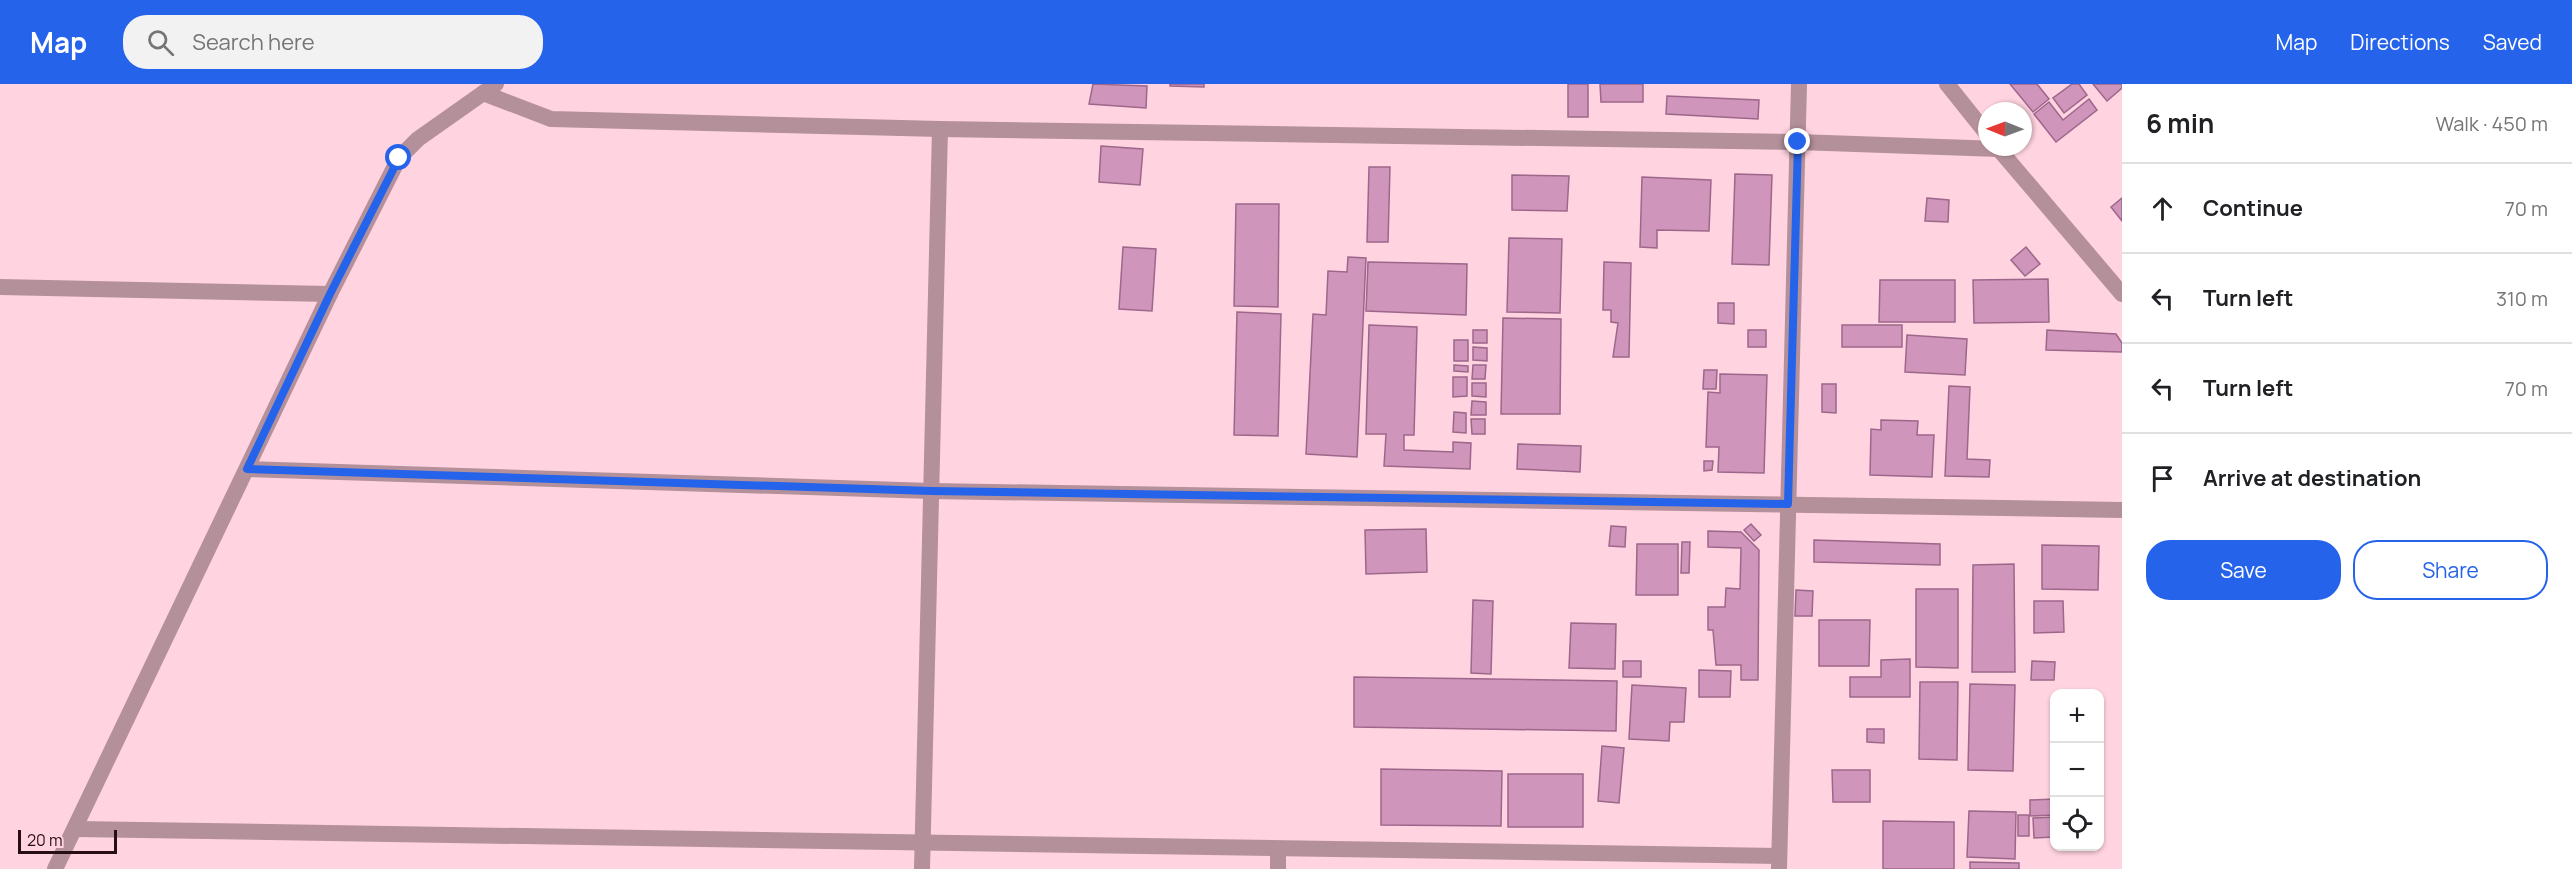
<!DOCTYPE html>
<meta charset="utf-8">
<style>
:root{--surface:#fff;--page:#f2f2f2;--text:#202124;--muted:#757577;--line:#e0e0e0;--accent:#2563eb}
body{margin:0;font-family:Manrope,sans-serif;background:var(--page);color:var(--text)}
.controls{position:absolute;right:18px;bottom:18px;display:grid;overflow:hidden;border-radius:12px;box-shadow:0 2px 4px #0004}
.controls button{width:54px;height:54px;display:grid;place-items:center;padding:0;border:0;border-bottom:2px solid var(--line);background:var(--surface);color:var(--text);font:30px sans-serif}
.compass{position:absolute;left:1978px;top:18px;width:54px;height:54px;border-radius:50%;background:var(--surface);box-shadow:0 2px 4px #0004;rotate:271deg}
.scale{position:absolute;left:18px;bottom:15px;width:99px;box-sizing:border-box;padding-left:6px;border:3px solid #270e16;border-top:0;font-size:16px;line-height:21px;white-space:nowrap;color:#270e16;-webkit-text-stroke:4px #ffd3df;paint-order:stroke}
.stop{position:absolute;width:18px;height:18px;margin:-14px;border:4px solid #2563eb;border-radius:50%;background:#fff}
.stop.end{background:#2563eb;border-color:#fff;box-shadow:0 2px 6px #0008}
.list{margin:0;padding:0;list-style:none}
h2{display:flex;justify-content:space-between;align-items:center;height:78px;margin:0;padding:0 24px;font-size:26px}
h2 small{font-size:20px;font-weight:400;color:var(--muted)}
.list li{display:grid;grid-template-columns:39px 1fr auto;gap:18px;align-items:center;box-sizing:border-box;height:90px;padding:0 24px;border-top:2px solid var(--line)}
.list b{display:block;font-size:22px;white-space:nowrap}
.list em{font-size:20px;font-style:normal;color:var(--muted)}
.actions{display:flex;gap:12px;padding:18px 24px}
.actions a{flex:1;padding:14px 0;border:2px solid var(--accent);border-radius:24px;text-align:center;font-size:21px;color:var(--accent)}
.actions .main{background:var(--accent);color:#fff}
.icon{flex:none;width:33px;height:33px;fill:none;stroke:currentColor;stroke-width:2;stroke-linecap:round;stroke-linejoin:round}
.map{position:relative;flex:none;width:2122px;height:785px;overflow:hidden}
header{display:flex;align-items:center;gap:36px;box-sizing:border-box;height:84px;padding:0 30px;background:var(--accent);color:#fff}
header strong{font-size:28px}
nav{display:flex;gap:33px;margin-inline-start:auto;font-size:21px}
.search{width:420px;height:54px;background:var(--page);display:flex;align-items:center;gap:15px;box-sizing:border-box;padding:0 21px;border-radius:24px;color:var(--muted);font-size:22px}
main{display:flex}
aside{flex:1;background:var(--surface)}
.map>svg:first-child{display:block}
.building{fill:#cf95ba;stroke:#9d678b;stroke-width:1.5}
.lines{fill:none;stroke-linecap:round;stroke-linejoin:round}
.minor{stroke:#b3909a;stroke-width:16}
.route{stroke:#2563eb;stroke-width:8}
</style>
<header>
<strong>Map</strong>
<div class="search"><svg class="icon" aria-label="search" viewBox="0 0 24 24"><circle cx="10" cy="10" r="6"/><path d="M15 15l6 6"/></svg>Search here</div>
<nav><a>Map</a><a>Directions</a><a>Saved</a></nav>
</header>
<main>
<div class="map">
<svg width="2122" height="785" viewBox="0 0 2122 785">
<rect width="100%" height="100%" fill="#ffd3df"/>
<g class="building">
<path d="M 1093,0 L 1147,2 L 1146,24 L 1089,20 Z"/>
<path d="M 1170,0 L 1204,0 L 1204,3 L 1170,2 Z"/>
<rect x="1568" y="0" width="20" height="33"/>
<path d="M 1600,0 L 1643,0 L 1643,18 L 1601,18 Z"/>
<path d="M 2010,0 L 2037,0 L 2049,15 L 2033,28 Z"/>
<path d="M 2072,0 L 2079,0 L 2087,11 L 2064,29 L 2053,14 Z"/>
<path d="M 2093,0 L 2122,0 L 2122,4 L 2107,17 Z"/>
<path d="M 1667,12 L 1759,16 L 1758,35 L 1666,30 Z"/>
<path d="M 2089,15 L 2097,26 L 2056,58 L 2034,30 L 2049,18 L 2063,36 Z"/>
<path d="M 1101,62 L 1143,65 L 1140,101 L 1099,98 Z"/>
<path d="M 1369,83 L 1390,83 L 1388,158 L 1367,158 Z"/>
<path d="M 1735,90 L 1772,91 L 1769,181 L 1732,180 Z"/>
<path d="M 1512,91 L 1569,92 L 1567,127 L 1512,126 Z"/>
<path d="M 1642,93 L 1711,96 L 1709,147 L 1657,146 L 1657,164 L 1640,163 Z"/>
<path d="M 1927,114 L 1949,116 L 1948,138 L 1925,137 Z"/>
<path d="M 2122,114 L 2122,137 L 2111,123 Z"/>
<path d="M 1236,120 L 1279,120 L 1278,223 L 1234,222 Z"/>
<path d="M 1509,154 L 1562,155 L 1560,229 L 1507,228 Z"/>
<path d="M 1123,163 L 1156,165 L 1152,227 L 1119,225 Z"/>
<path d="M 2026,163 L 2040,180 L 2025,192 L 2011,176 Z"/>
<path d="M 1348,173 L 1366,174 L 1357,373 L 1306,370 L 1313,230 L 1326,231 L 1328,187 L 1347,188 Z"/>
<path d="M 1368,178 L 1467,180 L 1466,231 L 1366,227 Z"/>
<path d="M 1604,178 L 1631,179 L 1629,273 L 1613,273 L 1618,239 L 1611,238 L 1611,226 L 1603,226 Z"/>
<path d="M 2048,195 L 2049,238 L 1974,239 L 1973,196 Z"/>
<path d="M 1880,196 L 1955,196 L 1955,238 L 1879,238 Z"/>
<path d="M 1718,219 L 1734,219 L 1734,240 L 1718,239 Z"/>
<path d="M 1237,228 L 1281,230 L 1278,352 L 1234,351 Z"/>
<path d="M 1503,234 L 1561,235 L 1560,330 L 1501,330 Z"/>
<path d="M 1369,241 L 1417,243 L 1414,351 L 1404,351 L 1404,366 L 1453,368 L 1453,358 L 1471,359 L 1470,385 L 1384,382 L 1386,350 L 1366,350 Z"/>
<rect x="1842" y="241" width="60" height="22"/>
<rect x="1473" y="246" width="14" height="13"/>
<rect x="1748" y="246" width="18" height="17"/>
<path d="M 2047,246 L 2116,250 L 2122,259 L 2122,268 L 2046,266 Z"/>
<path d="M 1907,251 L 1967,255 L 1965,291 L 1905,288 Z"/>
<rect x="1454" y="256" width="14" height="21"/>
<path d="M 1473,263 L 1487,264 L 1487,277 L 1473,276 Z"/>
<path d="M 1454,281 L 1468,282 L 1468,288 L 1454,287 Z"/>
<path d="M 1473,281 L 1486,281 L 1485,295 L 1472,295 Z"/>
<path d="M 1704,286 L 1717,286 L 1716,305 L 1703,305 Z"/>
<path d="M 1720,290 L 1767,291 L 1764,389 L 1718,388 L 1719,363 L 1706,363 L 1708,308 L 1720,309 Z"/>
<path d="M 1453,293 L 1467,293 L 1467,312 L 1453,313 Z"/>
<path d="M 1472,299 L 1486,299 L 1486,313 L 1472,312 Z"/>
<path d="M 1822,300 L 1836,300 L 1836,329 L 1822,328 Z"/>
<path d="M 1949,302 L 1970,303 L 1967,375 L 1990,376 L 1989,393 L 1945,392 Z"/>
<path d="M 1472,317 L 1486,318 L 1486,331 L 1471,331 Z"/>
<path d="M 1454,328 L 1466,329 L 1466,349 L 1453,348 Z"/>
<path d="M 1471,335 L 1485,335 L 1485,350 L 1472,350 Z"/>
<path d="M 1881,336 L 1918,337 L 1917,351 L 1934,351 L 1932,393 L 1870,391 L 1871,345 L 1881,346 Z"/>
<path d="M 1518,360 L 1581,362 L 1580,388 L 1517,385 Z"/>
<path d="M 1704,377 L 1713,377 L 1712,386 L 1704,387 Z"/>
<path d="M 1751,440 L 1761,451 L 1754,457 L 1744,446 Z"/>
<path d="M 1611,442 L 1626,443 L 1625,463 L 1609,462 Z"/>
<path d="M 1426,445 L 1427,488 L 1366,490 L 1365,446 Z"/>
<path d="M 1708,447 L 1741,448 L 1759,466 L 1758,596 L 1741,596 L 1741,581 L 1716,581 L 1713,546 L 1708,546 L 1708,523 L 1725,523 L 1726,504 L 1740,505 L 1741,464 L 1708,463 Z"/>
<path d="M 1814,456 L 1940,460 L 1940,481 L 1814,478 Z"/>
<path d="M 1682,458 L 1690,458 L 1689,489 L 1681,489 Z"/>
<path d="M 1637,460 L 1678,460 L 1678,511 L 1636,511 Z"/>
<path d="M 2042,461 L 2099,462 L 2098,506 L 2042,505 Z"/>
<path d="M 2014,480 L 2015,588 L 1972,588 L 1973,481 Z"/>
<path d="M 1916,505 L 1958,505 L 1958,584 L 1916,583 Z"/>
<path d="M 1796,506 L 1813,507 L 1812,532 L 1795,532 Z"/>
<path d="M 1473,516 L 1493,517 L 1491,590 L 1471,589 Z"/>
<path d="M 2034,517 L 2063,517 L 2064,548 L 2034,549 Z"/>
<path d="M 1819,536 L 1870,536 L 1869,582 L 1819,582 Z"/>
<path d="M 1571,539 L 1616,540 L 1615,585 L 1569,584 Z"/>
<path d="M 1910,575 L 1910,613 L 1850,613 L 1850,593 L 1881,593 L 1881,576 Z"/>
<rect x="1623" y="577" width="18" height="16"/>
<path d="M 2032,577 L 2055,578 L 2054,596 L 2031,596 Z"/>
<path d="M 1699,586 L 1731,587 L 1730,613 L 1699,613 Z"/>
<path d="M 1354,593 L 1617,597 L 1616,647 L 1354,643 Z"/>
<path d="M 1920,598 L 1958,598 L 1957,676 L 1919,675 Z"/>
<path d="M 1970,600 L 2015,601 L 2013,687 L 1968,686 Z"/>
<path d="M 1632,601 L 1686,604 L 1684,638 L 1670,638 L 1669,657 L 1629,655 Z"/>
<path d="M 1867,645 L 1884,645 L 1884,659 L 1867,658 Z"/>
<path d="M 1602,662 L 1624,664 L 1619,719 L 1598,717 Z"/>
<path d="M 1381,685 L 1502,687 L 1501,742 L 1381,741 Z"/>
<path d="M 1832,686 L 1870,686 L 1870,718 L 1833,718 Z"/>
<rect x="1508" y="690" width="75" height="53"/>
<path d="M 2054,715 L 2054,731 L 2030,732 L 2030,716 Z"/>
<path d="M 1969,727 L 2016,728 L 2015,775 L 1967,773 Z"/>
<rect x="2018" y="731" width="11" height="21"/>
<path d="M 2054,733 L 2054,753 L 2034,754 L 2033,734 Z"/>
<path d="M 1883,737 L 1954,738 L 1954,785 L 1883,785 Z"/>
<path d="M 1970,778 L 2019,779 L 2019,785 L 1970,785 Z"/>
</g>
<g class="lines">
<g class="minor">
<path d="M 1947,0 L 1987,50"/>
<path d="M 483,9 L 551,35 L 940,45 L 1798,58 L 1999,65"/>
<path d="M 1997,63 L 2122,210"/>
<path d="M 0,203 L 330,210"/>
<path d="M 247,385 L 931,407 L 2122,426"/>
<path d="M 75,745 L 1779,772"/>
<path d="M 55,785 L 330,210 L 399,74 L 418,55 L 496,0"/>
<path d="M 922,785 L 940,45"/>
<path d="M 1278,785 L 1278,765"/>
<path d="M 1779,785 L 1799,0"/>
</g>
</g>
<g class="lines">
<path class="route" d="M 399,74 L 330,210 L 247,385 L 931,407 L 1788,420 L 1798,58"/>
</g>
</svg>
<div class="controls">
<button>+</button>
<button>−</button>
<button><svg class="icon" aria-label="locate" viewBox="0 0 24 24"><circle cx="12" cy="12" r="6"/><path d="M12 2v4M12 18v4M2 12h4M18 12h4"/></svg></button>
</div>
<svg class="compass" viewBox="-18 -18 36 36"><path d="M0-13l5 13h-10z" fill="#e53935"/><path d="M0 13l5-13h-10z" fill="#757577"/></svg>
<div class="scale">20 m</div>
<div class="stop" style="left:399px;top:74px"></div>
<div class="stop end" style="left:1798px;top:58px"></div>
</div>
<aside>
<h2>6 min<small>Walk · 450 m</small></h2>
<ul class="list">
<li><svg class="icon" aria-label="ahead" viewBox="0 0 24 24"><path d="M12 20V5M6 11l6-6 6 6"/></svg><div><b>Continue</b></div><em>70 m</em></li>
<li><svg class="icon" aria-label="left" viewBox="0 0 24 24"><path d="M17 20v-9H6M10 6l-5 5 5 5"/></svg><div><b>Turn left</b></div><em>310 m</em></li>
<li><svg class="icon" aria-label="left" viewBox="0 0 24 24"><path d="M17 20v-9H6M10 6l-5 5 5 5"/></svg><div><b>Turn left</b></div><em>70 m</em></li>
<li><svg class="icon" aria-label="arrive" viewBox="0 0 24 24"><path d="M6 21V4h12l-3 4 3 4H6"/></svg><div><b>Arrive at destination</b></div></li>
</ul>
<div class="actions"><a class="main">Save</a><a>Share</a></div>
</aside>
</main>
